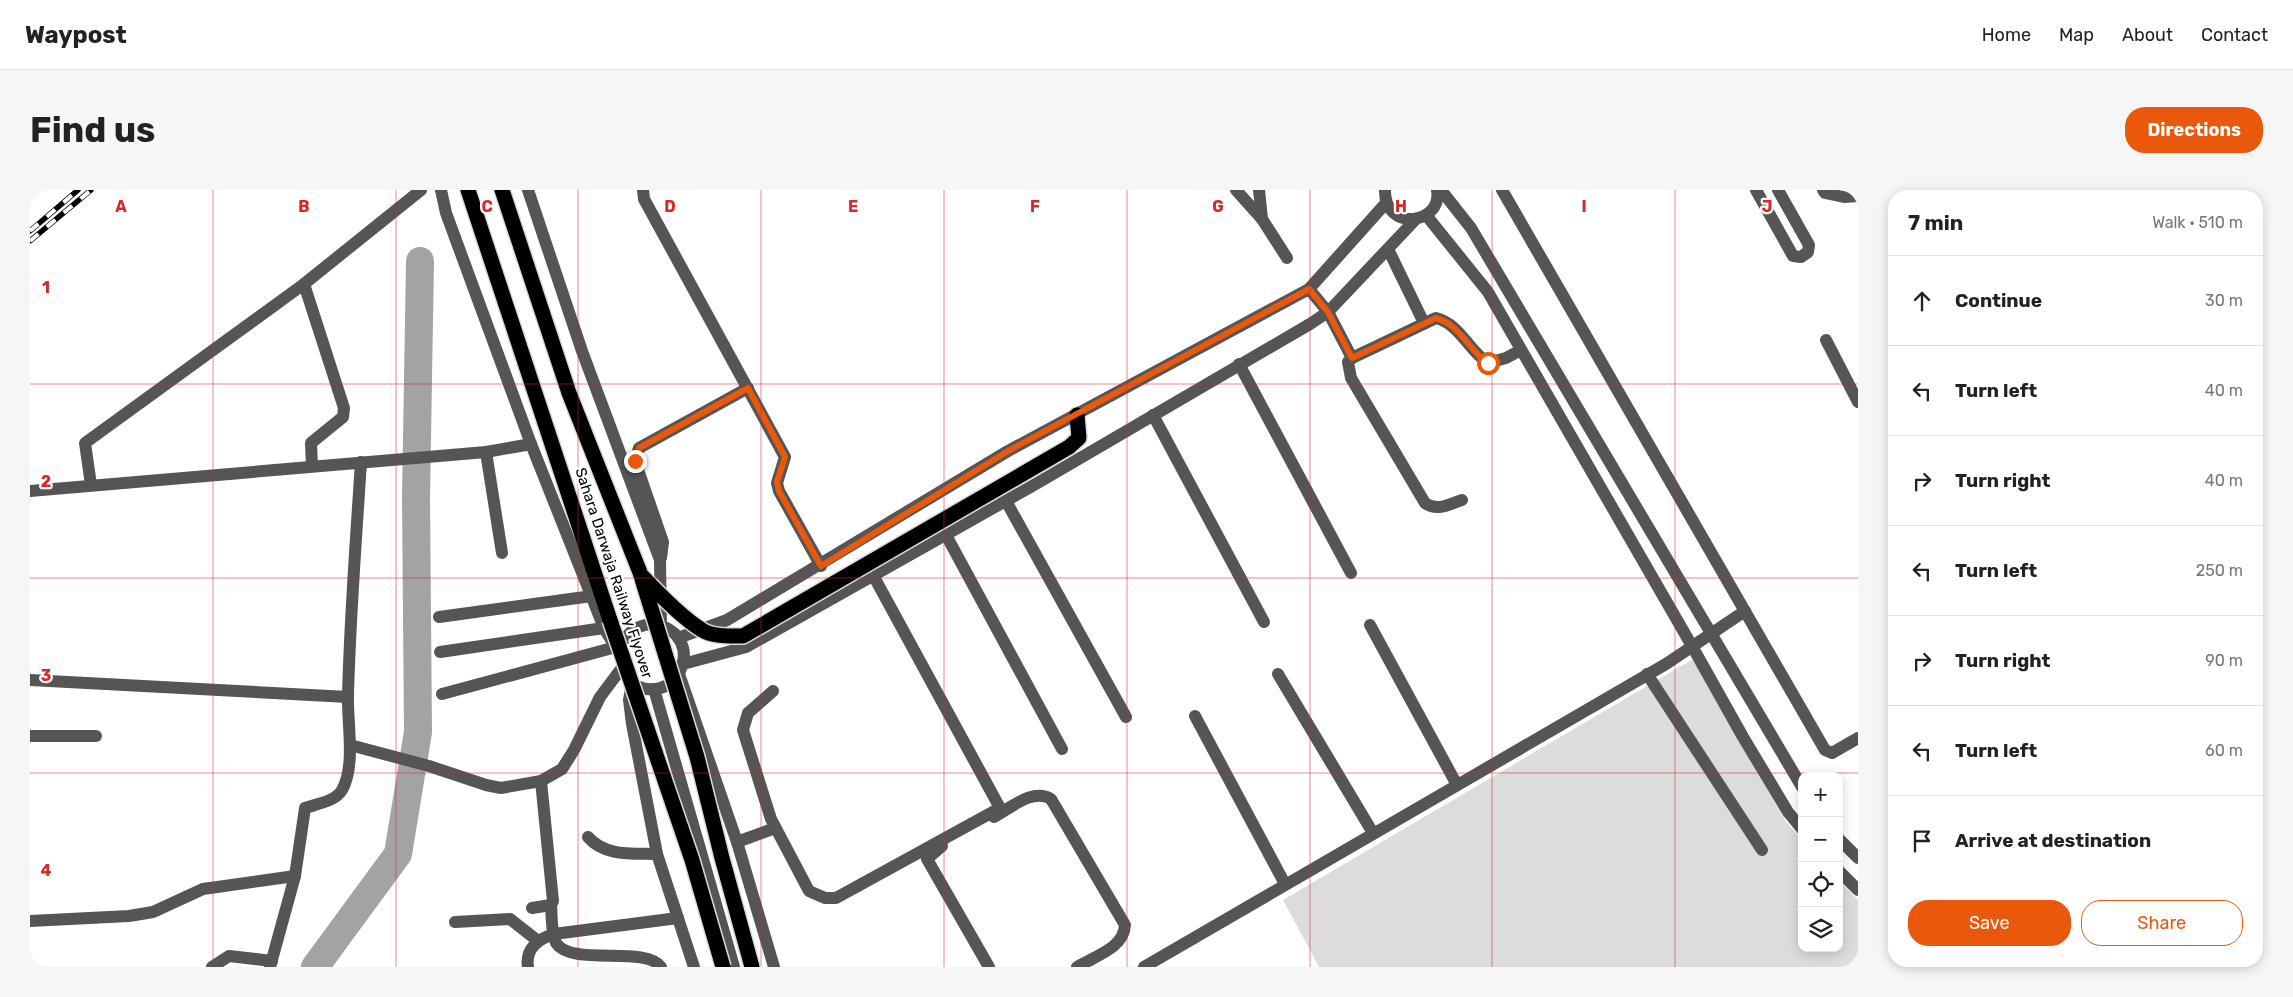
<!DOCTYPE html>
<meta charset="utf-8">
<style>
:root{--surface:#fff;--page:#f6f6f6;--text:#222;--muted:#767676;--line:#e0e0e0;--accent:#ea580c}
body{margin:0;font-family:Rubik,sans-serif;background:var(--page);color:var(--text)}
.controls{position:absolute;right:15px;bottom:15px;display:grid;overflow:hidden;border-radius:10px;box-shadow:0 2px 12px #0003}
.controls button{width:45px;height:45px;display:grid;place-items:center;padding:0;border:0;border-bottom:1px solid var(--line);background:var(--surface);color:var(--text);font:25px sans-serif}
.stop{position:absolute;width:15px;height:15px;margin:-11px;border:4px solid #ea580c;border-radius:50%;background:#fff}
.stop.end{background:#ea580c;border-color:#fff;box-shadow:0 1px 5px #0008}
.list{margin:0;padding:0;list-style:none}
h2{display:flex;justify-content:space-between;align-items:center;height:65px;margin:0;padding:0 20px;font-size:21px}
h2 small{font-size:16px;font-weight:400;color:var(--muted)}
.list li{display:grid;grid-template-columns:32px 1fr auto;gap:15px;align-items:center;box-sizing:border-box;height:90px;padding:0 20px;border-top:1px solid var(--line)}
.list b{display:block;font-size:19px;white-space:nowrap}
.list em{font-size:16px;font-style:normal;color:var(--muted)}
.actions{display:flex;gap:10px;padding:15px 20px}
.actions a{flex:1;padding:11px 0;border:1px solid var(--accent);border-radius:20px;text-align:center;font-size:18px;color:var(--accent)}
.actions .main{background:var(--accent);color:#fff}
.icon{flex:none;width:28px;height:28px;fill:none;stroke:currentColor;stroke-width:2;stroke-linecap:round;stroke-linejoin:round}
.map{position:relative;flex:none;width:1828px;height:777px;overflow:hidden;border-radius:20px}
header{display:flex;align-items:center;gap:30px;box-sizing:border-box;height:70px;padding:0 25px;background:var(--surface);border-bottom:1px solid var(--line)}
header strong{font-size:24px}
nav{display:flex;gap:28px;margin-inline-start:auto;font-size:18px}
.intro{display:flex;align-items:center;justify-content:space-between;box-sizing:border-box;height:120px;padding:0 30px}
h1{margin:0;font-size:35px}
.button{padding:12px 22px;border-radius:20px;background:var(--accent);color:#fff;font-size:18px;font-weight:700}
main{display:flex;gap:30px;padding:0 30px}
aside{flex:1;background:var(--surface);border-radius:20px;box-shadow:0 2px 12px #0003}
.map>svg:first-child{display:block}
.green{fill:#dcdcdc}
.lines{fill:none;stroke-linecap:round;stroke-linejoin:round}
.river{stroke:#a3a3a3;stroke-width:28}
.highway-casing{stroke:#dbdbdb;stroke-width:18}
.minor{stroke:#555;stroke-width:12}
.highway{stroke:#000;stroke-width:15}
.rail-casing{stroke:#000;stroke-width:5.5}
.rail{stroke:#fff;stroke-width:4;stroke-dasharray:11;stroke-linecap:butt}
.highway-bridge-casing{stroke:#dbdbdb;stroke-width:18;stroke-linecap:butt}
.highway-bridge{stroke:#000;stroke-width:15}
.route{stroke:#ea580c;stroke-width:6}
.grid{fill:none;stroke:#d62828;stroke-width:1;stroke-opacity:0.55}
.labels{text-anchor:middle;dominant-baseline:central;stroke-width:4.5;stroke-linejoin:round;paint-order:stroke}
.street-label{font-size:15px;fill:#000;stroke:#fff}
.grid-label{font-size:16px;text-anchor:middle;font-weight:bold;fill:#d62828;stroke:#fff;stroke-width:4.5;stroke-linejoin:round;paint-order:stroke}
</style>
<header>
<strong>Waypost</strong>
<nav><a>Home</a><a>Map</a><a>About</a><a>Contact</a></nav>
</header>
<div class="intro"><h1>Find us</h1><a class="button">Directions</a></div>
<main>
<div class="map">
<svg width="1828" height="777" viewBox="0 0 1828 777">
<rect width="100%" height="100%" fill="#fff"/>
<path class="green" d="M 1663,469 L 1755,630 L 1772,650 L 1772,758 L 1809,758 L 1809,691 L 1828,710 L 1828,777 L 1289,777 L 1253,710 Z"/>
<g class="lines">
<path class="river" d="M 285,777 L 368,664 L 388,542 L 386,307 L 390,71"/>
<defs>
<g id="highway">
<path d="M 438,0 L 580,430"/>
<path d="M 472,0 L 539,203 L 611,385"/>
<path d="M 1039,257 L 1049,248 L 1047,225"/>
</g>
</defs>
<use href="#highway" class="highway-casing"/>
<g class="minor">
<path d="M 411,0 L 416,23 L 501,254 L 574,438 L 585,456"/>
<path d="M 498,0 L 552,161 L 630,370 L 631,435"/>
<path d="M 613,0 L 614,9 L 755,267 L 747,293 L 749,301 L 791,376"/>
<path d="M 1206,0 L 1232,29 L 1257,68"/>
<path d="M 1229,0 L 1232,29"/>
<path d="M 1355,0 C 1354,42 1413,35 1407,0"/>
<path d="M 1411,0 L 1441,38 L 1772,597"/>
<path d="M 1472,0 L 1795,560 L 1802,563 L 1828,548"/>
<path d="M 1726,0 L 1763,66 L 1771,67 L 1778,62 L 1779,55 L 1748,0"/>
<path d="M 1793,0 L 1795,3 L 1814,7 L 1828,6"/>
<path d="M 1396,25 L 1458,102 L 1662,456 L 1713,547 L 1758,622 L 1772,639"/>
<path d="M 1358,59 L 1394,133"/>
<path d="M 1279,99 L 1298,122 L 1322,168"/>
<path d="M 1796,150 L 1828,212"/>
<path d="M 1209,174 L 1321,383"/>
<path d="M 1123,225 L 1234,432"/>
<path d="M 456,262 L 472,363"/>
<path d="M 282,276 L 281,253 L 313,227 L 314,218 L 274,94 L 391,0"/>
<path d="M 61,295 L 55,253 L 274,94"/>
<path d="M 0,301 L 456,262 L 501,254"/>
<path d="M 1432,310 C 1419,314 1407,322 1395,313 L 1321,188 L 1318,172 L 1322,168 L 1406,128 C 1430,134 1439,161 1458,173 L 1476,168 L 1491,160"/>
<path d="M 976,311 L 1096,527"/>
<path d="M 916,345 L 1032,559"/>
<path d="M 631,368 L 633,352 L 605,271 L 609,258 L 718,198"/>
<path d="M 409,427 L 562,406"/>
<path d="M 1340,435 L 1427,595"/>
<path d="M 648,448 L 697,430 L 978,261 L 1279,99 L 1356,13"/>
<path d="M 589,461 C 606,411 670,439 650,481 C 647,489 639,496 630,498 C 618,501 607,498 598,490"/>
<path d="M 410,462 L 574,438"/>
<path d="M 653,474 L 716,457 L 1004,295 L 1280,134 L 1298,122 L 1385,30"/>
<path d="M 649,484 L 707,652 L 744,777"/>
<path d="M 1248,484 L 1343,643"/>
<path d="M 1617,484 L 1732,660"/>
<path d="M 0,490 L 318,507"/>
<path d="M 602,493 L 599,510 L 602,534 L 627,664 L 664,777"/>
<path d="M 624,499 L 704,777"/>
<path d="M 743,501 L 718,523 L 713,540 L 741,629 L 779,701 L 795,708 L 806,708 L 970,618 L 843,385"/>
<path d="M 412,504 L 586,457"/>
<path d="M 1165,526 L 1255,694"/>
<path d="M 0,546 L 66,546"/>
<path d="M 320,555 L 399,576 L 456,595 L 471,598 L 511,591 L 532,579 L 544,560 L 570,507 L 591,479"/>
<path d="M 511,591 L 523,711 L 521,715 C 522,727 521,743 526,753 C 542,777 615,755 631,777"/>
<path d="M 964,627 C 982,617 1003,598 1021,609 L 1095,735 C 1094,758 1065,766 1047,777"/>
<path d="M 558,647 C 575,667 604,663 627,664"/>
<path d="M 1809,649 L 1828,668"/>
<path d="M 707,652 L 745,638"/>
<path d="M 912,656 L 897,669 L 959,777"/>
<path d="M 1809,681 L 1828,700"/>
<path d="M 502,718 L 521,715"/>
<path d="M 0,731 L 99,726 L 123,722 L 173,699 L 265,686"/>
<path d="M 425,732 L 480,729 L 508,751"/>
<path d="M 182,777 L 199,766 L 242,771"/>
<path d="M 240,777 L 265,686 L 275,618 C 287,614 306,611 312,600 C 326,576 317,532 318,505 C 320,427 326,350 331,272"/>
<path d="M 498,777 C 495,759 508,749 524,744 L 648,728"/>
<path d="M 1114,777 L 1636,474 L 1715,421"/>
</g>
<use href="#highway" class="highway"/>
<defs>
<g id="rail">
<path d="M 0,41 L 48,0"/>
<path d="M 0,51 L 61,0"/>
</g>
</defs>
<use href="#rail" class="rail-casing"/>
<use href="#rail" class="rail"/>
<defs>
<g id="highway-bridge">
<path d="M 611,385 C 627,402 652,428 672,440 C 683,447 700,446 713,446 L 1039,257"/>
<path d="M 612,389 L 667,567 L 692,668 L 722,777"/>
<path d="M 580,430 L 662,670 L 693,777"/>
</g>
</defs>
<use href="#highway-bridge" class="highway-bridge-casing"/>
<use href="#highway-bridge" class="highway-bridge"/>
</g>
<g class="lines">
<path class="route" d="M 605,271 L 609,258 L 718,198 L 755,267 L 747,292 L 749,301 L 791,376 L 978,261 L 1279,99 L 1298,122 L 1322,168 L 1406,128 C 1430,134 1439,161 1458,173"/>
</g>
<path class="grid" d="M 183,0 L 183,777M 366,0 L 366,777M 548,0 L 548,777M 731,0 L 731,777M 914,0 L 914,777M 1097,0 L 1097,777M 1280,0 L 1280,777M 1462,0 L 1462,777M 1645,0 L 1645,777M 0,194 L 1828,194M 0,388 L 1828,388M 0,583 L 1828,583"/>
<g class="labels">
<g class="street-label">
<text transform="translate(584 383) rotate(72)">Sahara Darwaja Railway Flyover</text>
</g>
</g>
<g class="grid-label">
<text x="91" y="22">A</text>
<text x="274" y="22">B</text>
<text x="457" y="22">C</text>
<text x="640" y="22">D</text>
<text x="823" y="22">E</text>
<text x="1005" y="22">F</text>
<text x="1188" y="22">G</text>
<text x="1371" y="22">H</text>
<text x="1554" y="22">I</text>
<text x="1737" y="22">J</text>
<text x="16" y="103">1</text>
<text x="16" y="297">2</text>
<text x="16" y="491">3</text>
<text x="16" y="686">4</text>
</g>
</svg>
<div class="controls">
<button>+</button>
<button>−</button>
<button><svg class="icon" aria-label="locate" viewBox="0 0 24 24"><circle cx="12" cy="12" r="6"/><path d="M12 2v4M12 18v4M2 12h4M18 12h4"/></svg></button>
<button><svg class="icon" aria-label="layers" viewBox="0 0 24 24"><path d="M12 4l9 5-9 5-9-5zM3 14l9 5 9-5"/></svg></button>
</div>
<div class="stop" style="left:1458px;top:173px"></div>
<div class="stop end" style="left:605px;top:271px"></div>
</div>
<aside>
<h2>7 min<small>Walk · 510 m</small></h2>
<ul class="list">
<li><svg class="icon" aria-label="ahead" viewBox="0 0 24 24"><path d="M12 20V5M6 11l6-6 6 6"/></svg><div><b>Continue</b></div><em>30 m</em></li>
<li><svg class="icon" aria-label="left" viewBox="0 0 24 24"><path d="M17 20v-9H6M10 6l-5 5 5 5"/></svg><div><b>Turn left</b></div><em>40 m</em></li>
<li><svg class="icon" aria-label="right" viewBox="0 0 24 24"><path d="M7 20v-9h11M14 6l5 5-5 5"/></svg><div><b>Turn right</b></div><em>40 m</em></li>
<li><svg class="icon" aria-label="left" viewBox="0 0 24 24"><path d="M17 20v-9H6M10 6l-5 5 5 5"/></svg><div><b>Turn left</b></div><em>250 m</em></li>
<li><svg class="icon" aria-label="right" viewBox="0 0 24 24"><path d="M7 20v-9h11M14 6l5 5-5 5"/></svg><div><b>Turn right</b></div><em>90 m</em></li>
<li><svg class="icon" aria-label="left" viewBox="0 0 24 24"><path d="M17 20v-9H6M10 6l-5 5 5 5"/></svg><div><b>Turn left</b></div><em>60 m</em></li>
<li><svg class="icon" aria-label="arrive" viewBox="0 0 24 24"><path d="M6 21V4h12l-3 4 3 4H6"/></svg><div><b>Arrive at destination</b></div></li>
</ul>
<div class="actions"><a class="main">Save</a><a>Share</a></div>
</aside>
</main>
